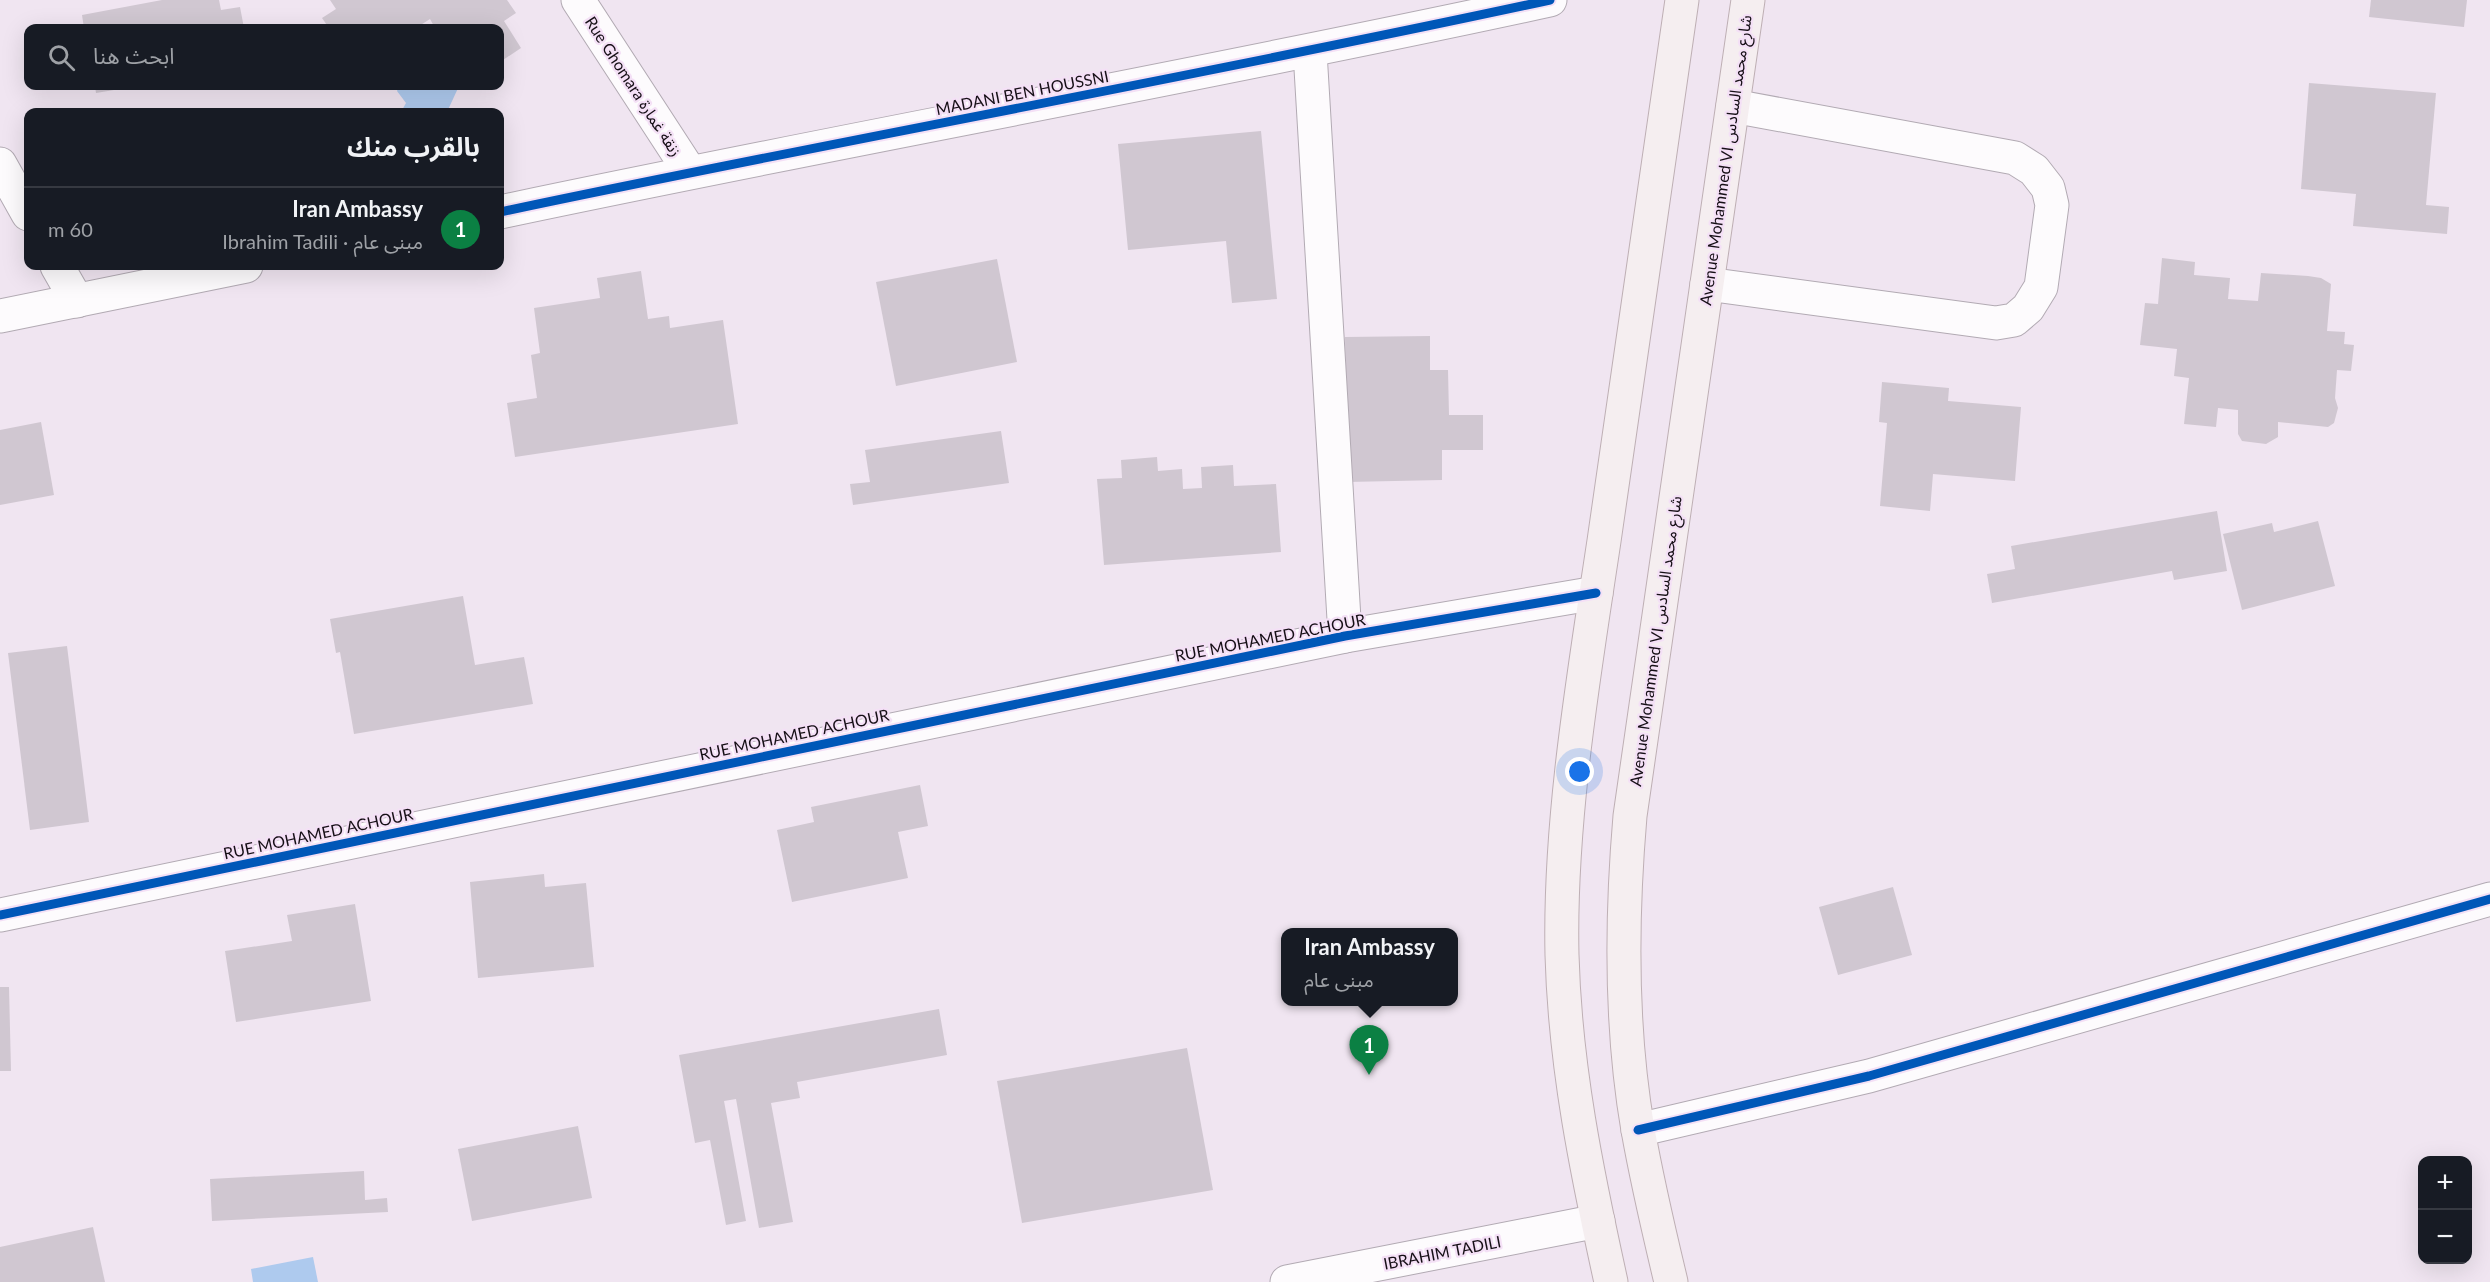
<!DOCTYPE html>
<html lang="ar">
<meta charset="utf-8">
<style>
:root{--surface:#171b24;--page:#242831;--text:#f1f3f6;--muted:#9ea1a6;--line:#363941;--accent:#0b8043}
body{margin:0;font-family:Lato,"Noto Sans Arabic",sans-serif;background:var(--page);color:var(--text);direction:rtl}
.controls{position:absolute;right:18px;bottom:18px;display:grid;overflow:hidden;border-radius:12px;box-shadow:0 6px 24px #0002}
.controls button{width:54px;height:54px;display:grid;place-items:center;padding:0;border:0;border-bottom:2px solid var(--line);background:var(--surface);color:var(--text);font:30px sans-serif}
.you{position:absolute;left:1580px;top:772px;width:21px;height:21px;margin:-15px;border:4px solid #fff;border-radius:50%;background:#1a73e8;box-shadow:0 0 0 9px #1a73e833}
.badge{display:grid;place-items:center;width:39px;height:39px;border-radius:50%;background:var(--accent);color:#fff;font-size:20px;font-weight:700}
.pin{position:absolute;translate:-50% -50px;filter:drop-shadow(0 2px 3px #0008)}
.pin::after{content:'';position:absolute;top:32px;width:21px;height:18px;background:inherit;clip-path:polygon(0 0,100% 0,50% 100%)}
.popup{position:absolute;left:1281px;top:928px;width:177px;height:78px;box-sizing:border-box;display:grid;place-content:center;border-radius:12px;background:var(--surface);filter:drop-shadow(0 2px 4px #0005);font-size:20px;white-space:nowrap;color:var(--muted)}
.popup b{font-size:22px;color:var(--text)}
.popup::after{content:'';position:absolute;left:50%;top:100%;margin-left:-12px;border:12px solid transparent;border-top-color:var(--surface)}
.list{margin:0;padding:0;list-style:none}
h2{display:flex;justify-content:space-between;align-items:center;height:78px;margin:0;padding:0 24px;font-size:26px}
h2 small{font-size:20px;font-weight:400;color:var(--muted)}
.list li{display:grid;grid-template-columns:39px 1fr auto;gap:18px;align-items:center;box-sizing:border-box;height:84px;padding:0 24px;border-top:2px solid var(--line)}
.list b{display:block;font-size:22px;white-space:nowrap}
.list p{margin:0;font-size:20px;white-space:nowrap;color:var(--muted)}
.list em{font-size:20px;font-style:normal;color:var(--muted)}
.icon{flex:none;width:33px;height:33px;fill:none;stroke:currentColor;stroke-width:2;stroke-linecap:round;stroke-linejoin:round}
.map{position:relative;flex:none;width:2490px;height:1282px;overflow:hidden;direction:ltr}
.search{position:absolute;background:var(--surface);box-shadow:0 6px 24px #0002;left:24px;top:24px;width:480px;height:66px;display:flex;align-items:center;gap:15px;box-sizing:border-box;padding:0 21px;border-radius:12px;color:var(--muted);font-size:22px}
.panel{position:absolute;background:var(--surface);box-shadow:0 6px 24px #0002;left:24px;top:108px;width:480px;height:162px;border-radius:12px;direction:rtl}
.map>svg:first-child{display:block}
.water{fill:#aecaee}
.building{fill:#d0c7d1}
.lines{fill:none;stroke-linecap:round;stroke-linejoin:round}
.minor-casing{stroke:#b2aab3;stroke-width:35}
.major-casing{stroke:#beafb4;stroke-width:35}
.minor{stroke:#fdfbfd;stroke-width:33}
.major{stroke:#f5eef0;stroke-width:33}
.cycleway-casing{stroke:#f4e0f6;stroke-width:13}
.cycleway{stroke:#0057b8;stroke-width:9}
.labels{text-anchor:middle;dominant-baseline:central;stroke-width:4.5;stroke-linejoin:round;paint-order:stroke}
.street-label{font-size:16px;fill:#160f16;stroke:#f4e0f6}
</style>
<div class="map">
<svg width="2490" height="1282" viewBox="0 0 2490 1282">
<rect width="100%" height="100%" fill="#f0e5f1"/>
<g class="water">
<path d="M 399,86 L 459,86 L 447,112 L 401,112 L 406,103 L 397,91 Z"/>
<path d="M 313,1257 L 318,1282 L 253,1282 L 251,1269 Z"/>
</g>
<g class="building">
<path d="M 162,0 L 219,0 L 221,10 L 240,7 L 244,28 L 84,28 L 82,15 Z"/>
<path d="M 330,0 L 507,0 L 516,13 L 504,21 L 521,48 L 500,62 L 500,28 L 435,28 L 430,19 L 416,28 L 329,28 L 322,18 L 336,9 Z"/>
<path d="M 2371,0 L 2467,0 L 2464,27 L 2369,17 Z"/>
<path d="M 2309,83 L 2436,93 L 2426,205 L 2449,207 L 2447,234 L 2353,226 L 2356,194 L 2301,189 Z"/>
<path d="M 95,86 L 132,86 L 132,87 L 96,93 Z"/>
<path d="M 1261,131 L 1277,299 L 1232,303 L 1226,241 L 1128,250 L 1118,144 Z"/>
<path d="M 2162,258 L 2195,262 L 2194,275 L 2230,278 L 2228,299 L 2258,301 L 2261,273 L 2308,276 L 2321,278 L 2331,284 L 2327,331 L 2345,332 L 2344,344 L 2354,345 L 2351,371 L 2337,370 L 2335,398 L 2338,408 L 2334,423 L 2328,427 L 2278,422 L 2278,437 L 2266,444 L 2242,441 L 2238,434 L 2238,410 L 2218,408 L 2216,427 L 2184,424 L 2189,378 L 2174,376 L 2177,349 L 2140,345 L 2145,303 L 2158,304 Z"/>
<path d="M 997,259 L 1017,362 L 896,386 L 876,282 Z"/>
<path d="M 641,271 L 648,319 L 669,316 L 670,328 L 723,320 L 738,424 L 515,457 L 507,403 L 537,398 L 531,355 L 540,353 L 534,308 L 600,298 L 597,278 Z"/>
<path d="M 1430,336 L 1430,370 L 1448,370 L 1449,415 L 1483,415 L 1483,450 L 1442,450 L 1442,480 L 1347,482 L 1345,337 Z"/>
<path d="M 1882,382 L 1949,388 L 1948,401 L 2021,407 L 2015,481 L 1933,474 L 1930,511 L 1880,506 L 1887,423 L 1879,422 Z"/>
<path d="M 41,422 L 54,495 L 0,505 L 0,430 Z"/>
<path d="M 1001,431 L 1009,483 L 853,505 L 850,484 L 870,482 L 865,450 Z"/>
<path d="M 1157,457 L 1158,471 L 1182,469 L 1183,489 L 1202,488 L 1201,467 L 1233,465 L 1234,486 L 1276,484 L 1281,552 L 1104,565 L 1097,479 L 1122,478 L 1121,460 Z"/>
<path d="M 2217,511 L 2227,571 L 2174,580 L 2172,571 L 1992,603 L 1987,574 L 2015,569 L 2011,546 Z"/>
<path d="M 2318,521 L 2335,586 L 2242,610 L 2223,534 L 2272,523 L 2274,532 Z"/>
<path d="M 463,596 L 475,665 L 524,657 L 533,704 L 354,734 L 340,652 L 336,653 L 330,619 Z"/>
<path d="M 67,646 L 89,822 L 30,830 L 8,653 Z"/>
<path d="M 920,785 L 928,826 L 898,832 L 908,878 L 792,902 L 777,830 L 814,822 L 811,807 Z"/>
<path d="M 544,874 L 545,887 L 586,883 L 594,967 L 478,978 L 470,882 Z"/>
<path d="M 1893,887 L 1912,955 L 1838,975 L 1819,907 Z"/>
<path d="M 355,904 L 371,1001 L 236,1022 L 225,951 L 292,941 L 287,915 Z"/>
<path d="M 0,987 L 9,987 L 11,1071 L 0,1071 Z"/>
<path d="M 939,1009 L 947,1055 L 797,1082 L 800,1098 L 771,1103 L 793,1222 L 759,1228 L 736,1099 L 724,1101 L 746,1221 L 726,1225 L 710,1140 L 695,1143 L 679,1055 Z"/>
<path d="M 1187,1048 L 1213,1190 L 1022,1223 L 997,1081 Z"/>
<path d="M 578,1126 L 592,1198 L 472,1221 L 458,1149 Z"/>
<path d="M 364,1171 L 365,1200 L 387,1198 L 388,1212 L 212,1221 L 210,1179 Z"/>
<path d="M 93,1227 L 105,1282 L 0,1282 L 0,1247 Z"/>
</g>
<g class="lines">
<defs>
<g id="minor">
<path d="M 578,0 L 690,172"/>
<path d="M 1310,52 L 1345,636"/>
<path d="M 0,164 L 28,214"/>
<path d="M 500,212 C 849,138 1201,76 1550,0"/>
<path d="M 57,266 L 77,301"/>
<path d="M 1707,284 L 1996,323 L 2014,320 L 2028,308 L 2041,287 L 2052,205 L 2048,188 L 2034,170 L 2015,158 L 1733,106"/>
<path d="M 0,316 L 246,266"/>
<path d="M 0,915 L 1345,636 L 1596,593"/>
<path d="M 1638,1130 L 1869,1076 L 2490,899"/>
<path d="M 1287,1282 L 1598,1221"/>
</g>
<g id="major">
<path d="M 1611,1282 C 1587,1173 1565,1067 1562,955 C 1559,820 1584,674 1604,541 C 1630,361 1656,180 1682,0"/>
<path d="M 1671,1282 C 1659,1232 1647,1181 1638,1130 C 1620,1026 1621,921 1630,816 L 1748,0"/>
</g>
</defs>
<use href="#minor" class="minor-casing"/>
<use href="#major" class="major-casing"/>
<use href="#minor" class="minor"/>
<use href="#major" class="major"/>
<defs>
<g id="cycleway">
<path d="M 500,212 C 849,138 1201,76 1550,0"/>
<path d="M 0,915 L 1345,636 L 1596,593"/>
<path d="M 1638,1130 L 1869,1076 L 2490,899"/>
</g>
</defs>
<use href="#cycleway" class="cycleway-casing"/>
<use href="#cycleway" class="cycleway"/>
</g>
<g class="labels">
<g class="street-label">
<text transform="translate(634 86) rotate(57)">Rue Ghomara زنقة غمارة</text>
<text transform="translate(1022 92) rotate(-11)">MADANI BEN HOUSSNI</text>
<text transform="translate(1725 160) rotate(-82)">Avenue Mohammed VI شارع محمد السادس</text>
<text transform="translate(1270 637) rotate(-11)">RUE MOHAMED ACHOUR</text>
<text transform="translate(1655 641) rotate(-82)">Avenue Mohammed VI شارع محمد السادس</text>
<text transform="translate(794 734) rotate(-12)">RUE MOHAMED ACHOUR</text>
<text transform="translate(318 833) rotate(-12)">RUE MOHAMED ACHOUR</text>
<text transform="translate(1442 1252) rotate(-11)">IBRAHIM TADILI</text>
</g>
</g>
</svg>
<div class="controls">
<button>+</button>
<button>−</button>
</div>
<div class="you"></div>
<div class="pin badge" style="left:1369px;top:1075px">1</div>
<div class="popup"><b>Iran Ambassy</b>مبنى عام</div>
<div class="search"><svg class="icon" aria-label="search" viewBox="0 0 24 24"><circle cx="10" cy="10" r="6"/><path d="M15 15l6 6"/></svg>ابحث هنا</div>
<section class="panel">
<h2>بالقرب منك<small></small></h2>
<ul class="list">
<li><span class="badge">1</span><div><b>Iran Ambassy</b><p>مبنى عام · Ibrahim Tadili</p></div><em>60 m</em></li>
</ul>
</section>
</div>
